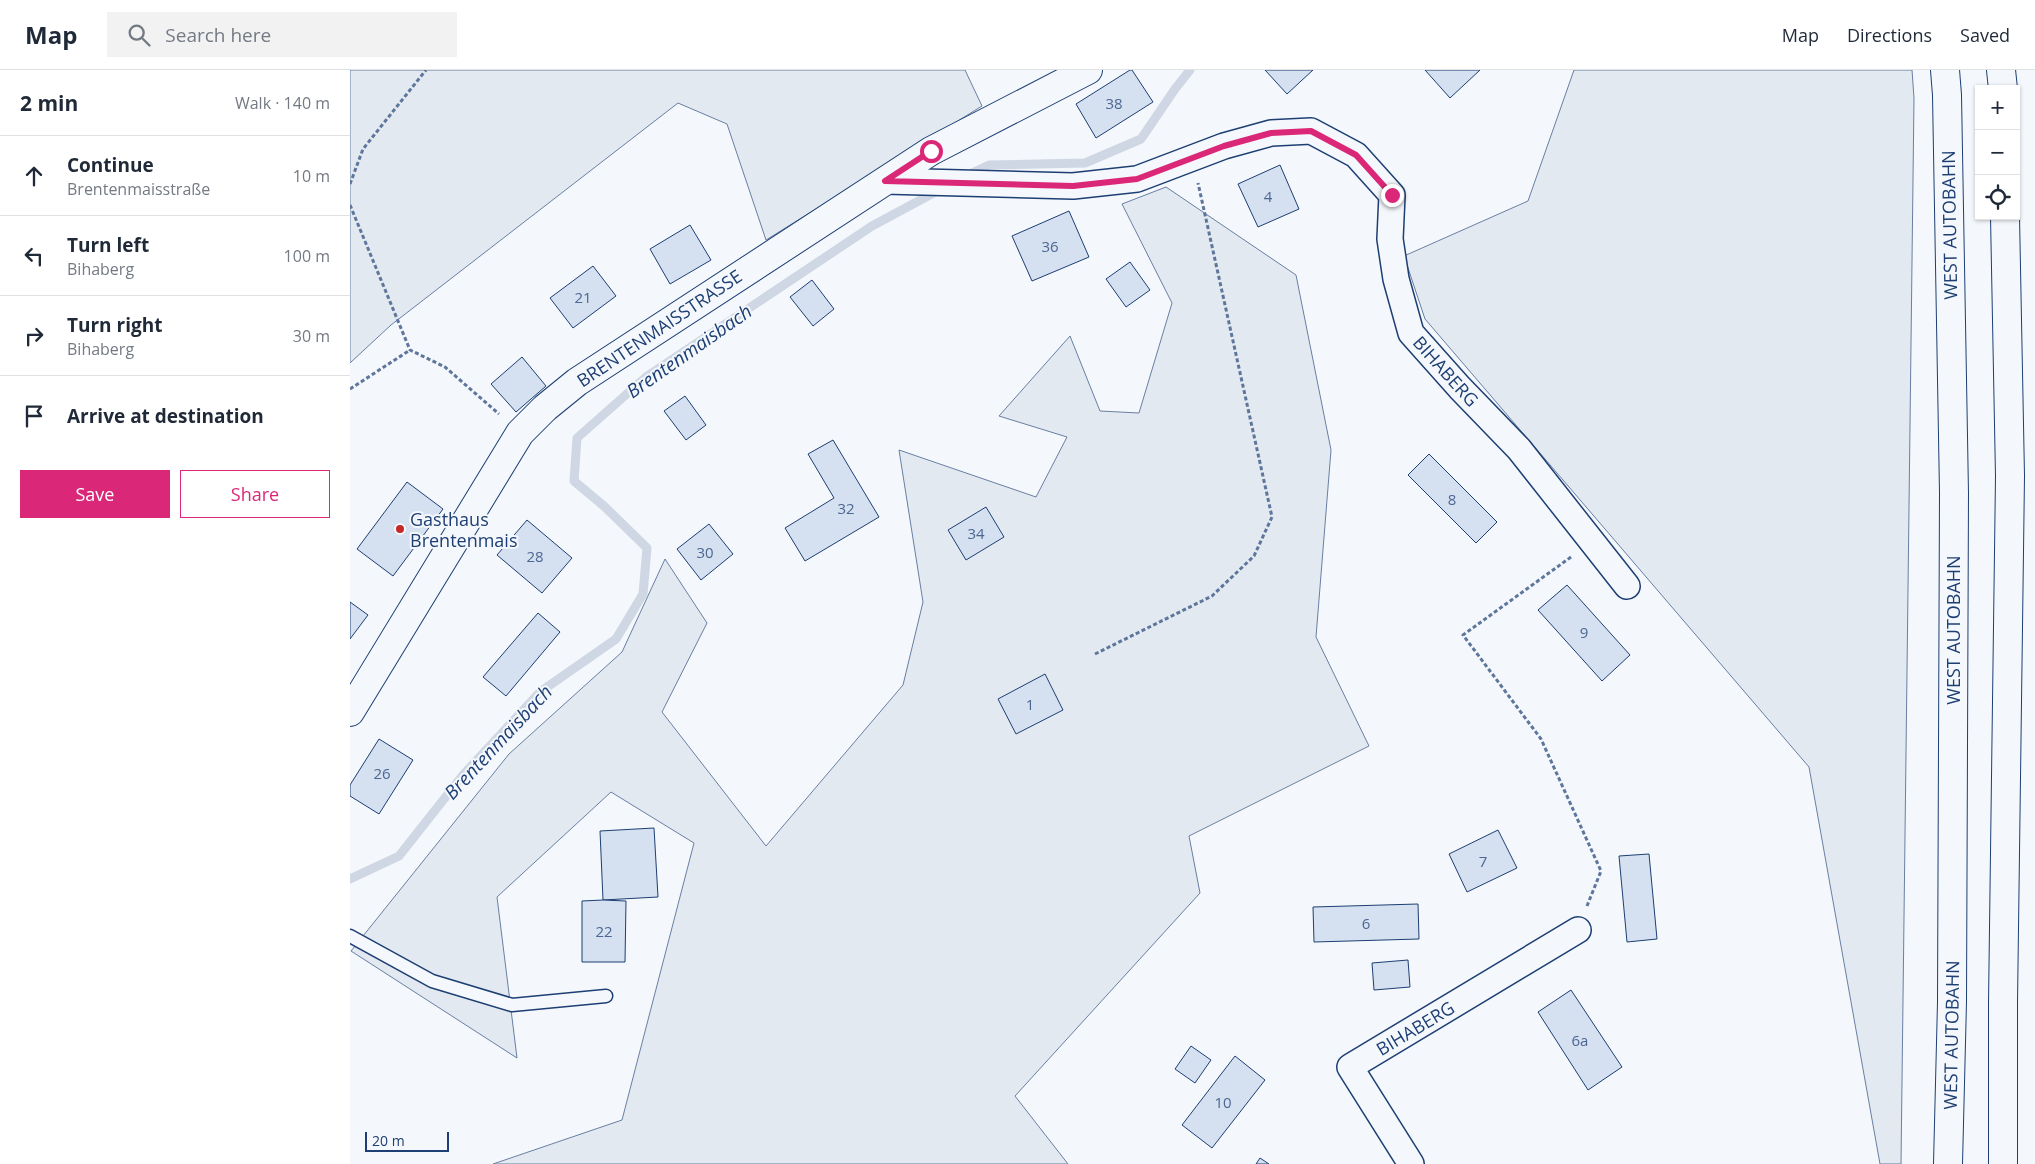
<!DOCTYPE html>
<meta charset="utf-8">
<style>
:root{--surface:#fff;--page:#f2f2f3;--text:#1f2937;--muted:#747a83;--line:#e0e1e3;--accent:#db2777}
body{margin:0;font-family:"Open Sans",sans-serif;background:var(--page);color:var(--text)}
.controls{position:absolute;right:15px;top:15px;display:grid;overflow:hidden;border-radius:0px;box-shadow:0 1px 4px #0004}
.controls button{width:45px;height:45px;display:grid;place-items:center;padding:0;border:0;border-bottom:1px solid var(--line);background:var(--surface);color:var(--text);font:25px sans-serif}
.scale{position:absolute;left:15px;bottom:12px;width:84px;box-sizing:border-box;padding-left:5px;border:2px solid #1d3f73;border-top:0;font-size:14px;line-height:18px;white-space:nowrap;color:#1d3f73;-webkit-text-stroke:4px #f4f7fb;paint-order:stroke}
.stop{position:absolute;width:15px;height:15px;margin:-11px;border:4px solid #db2777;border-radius:50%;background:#fff}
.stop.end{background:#db2777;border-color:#fff;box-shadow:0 1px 5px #0008}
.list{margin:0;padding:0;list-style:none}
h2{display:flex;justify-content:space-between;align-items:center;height:65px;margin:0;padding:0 20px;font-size:21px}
h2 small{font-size:16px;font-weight:400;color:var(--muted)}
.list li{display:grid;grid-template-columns:32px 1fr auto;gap:15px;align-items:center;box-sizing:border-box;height:80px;padding:0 20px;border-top:1px solid var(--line)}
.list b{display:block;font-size:19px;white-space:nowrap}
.list p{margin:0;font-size:16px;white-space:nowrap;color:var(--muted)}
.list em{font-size:16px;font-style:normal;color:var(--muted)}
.actions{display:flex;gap:10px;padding:15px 20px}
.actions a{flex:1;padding:11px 0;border:1px solid var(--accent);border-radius:0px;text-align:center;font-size:18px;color:var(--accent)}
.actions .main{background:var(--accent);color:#fff}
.icon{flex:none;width:28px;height:28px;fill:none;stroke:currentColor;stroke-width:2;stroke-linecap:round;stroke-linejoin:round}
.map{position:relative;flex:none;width:1685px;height:1094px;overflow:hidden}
header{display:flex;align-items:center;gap:30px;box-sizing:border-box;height:70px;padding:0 25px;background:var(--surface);border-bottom:1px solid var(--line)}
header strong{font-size:24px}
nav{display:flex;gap:28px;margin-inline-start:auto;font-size:18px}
.search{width:350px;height:45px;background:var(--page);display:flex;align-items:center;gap:12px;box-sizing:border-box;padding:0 18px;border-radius:0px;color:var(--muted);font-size:19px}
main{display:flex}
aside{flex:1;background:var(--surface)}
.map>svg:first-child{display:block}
.green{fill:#e3e9f0;stroke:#687fa3}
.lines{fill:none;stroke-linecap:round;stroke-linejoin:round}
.stream{stroke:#cfd7e4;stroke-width:9}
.building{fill:#d5e0f0;stroke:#1d3f73}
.lane-casing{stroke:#1d3f73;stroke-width:15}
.street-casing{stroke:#1d3f73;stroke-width:28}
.secondary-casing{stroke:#1d3f73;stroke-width:30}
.highway-casing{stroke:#1d3f73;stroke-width:30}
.path{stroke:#5e769c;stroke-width:3;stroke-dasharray:4 2.5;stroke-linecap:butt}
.lane{stroke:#f4f7fb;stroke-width:12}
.street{stroke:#f4f7fb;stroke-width:25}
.secondary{stroke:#f4f7fb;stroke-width:28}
.highway{stroke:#f4f7fb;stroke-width:28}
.route{stroke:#db2777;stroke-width:6}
.poi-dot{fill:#c62828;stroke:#f4f7fb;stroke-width:2}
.labels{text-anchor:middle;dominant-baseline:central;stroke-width:4;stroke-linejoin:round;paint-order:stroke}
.number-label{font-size:15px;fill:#4b6792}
.street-label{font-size:18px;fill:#1d3f73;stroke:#f4f7fb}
.poi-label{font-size:18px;fill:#1d3f73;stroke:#f4f7fb;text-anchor:start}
.water-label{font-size:19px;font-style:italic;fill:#1d3f73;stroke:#f4f7fb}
</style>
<header>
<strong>Map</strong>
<div class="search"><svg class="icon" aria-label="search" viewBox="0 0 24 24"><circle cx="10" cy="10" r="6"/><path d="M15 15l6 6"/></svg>Search here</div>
<nav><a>Map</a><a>Directions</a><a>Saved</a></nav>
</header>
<main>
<aside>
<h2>2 min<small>Walk · 140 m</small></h2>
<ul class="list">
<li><svg class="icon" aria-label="ahead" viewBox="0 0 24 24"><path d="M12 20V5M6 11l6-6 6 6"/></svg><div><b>Continue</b><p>Brentenmaisstraße</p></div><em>10 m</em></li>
<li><svg class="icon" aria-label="left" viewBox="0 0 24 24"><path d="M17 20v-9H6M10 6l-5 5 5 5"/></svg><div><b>Turn left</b><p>Bihaberg</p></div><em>100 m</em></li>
<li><svg class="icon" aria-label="right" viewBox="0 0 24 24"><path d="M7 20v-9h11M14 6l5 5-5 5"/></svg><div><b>Turn right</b><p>Bihaberg</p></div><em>30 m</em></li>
<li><svg class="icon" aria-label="arrive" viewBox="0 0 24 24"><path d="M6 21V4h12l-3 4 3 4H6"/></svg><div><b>Arrive at destination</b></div></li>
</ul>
<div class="actions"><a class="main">Save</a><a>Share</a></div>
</aside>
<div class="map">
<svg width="1685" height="1094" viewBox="0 0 1685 1094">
<rect width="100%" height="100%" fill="#f4f7fb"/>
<g class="green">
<path d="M 0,0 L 615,0 L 632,36 L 416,170 L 377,54 L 328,33 L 41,255 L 0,293 Z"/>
<path d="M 1224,0 L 1562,0 L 1564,28 L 1551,1094 L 1530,1094 L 1459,697 L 1075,249 L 1054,186 L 1178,131 Z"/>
<path d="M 816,117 L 946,205 L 981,380 L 966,567 L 1019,676 L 839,766 L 850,823 L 665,1026 L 718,1094 L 143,1094 L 272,1050 L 344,773 L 261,722 L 147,827 L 167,988 L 1,881 L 159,684 L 272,582 L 315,489 L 357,553 L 312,642 L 416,776 L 553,615 L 573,532 L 549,380 L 686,427 L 717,367 L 649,346 L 720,266 L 750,341 L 789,343 L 822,233 L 772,134 Z"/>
</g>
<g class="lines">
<g class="stream">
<path d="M 618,105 L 639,95 L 735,93 L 791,69 L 825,19 L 840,0"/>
<path d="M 0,809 L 49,786 L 113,705 L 190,622 L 266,569 L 293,524 L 297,478 L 255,437 L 224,411 L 227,368 L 296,307 L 522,156 L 589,120"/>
</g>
</g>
<g class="building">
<path d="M 780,0 L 782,0 L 803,32 L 746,68 L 726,34 Z"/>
<path d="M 915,0 L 963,0 L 937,24 Z"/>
<path d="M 1075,0 L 1130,0 L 1100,28 Z"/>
<path d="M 930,95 L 949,139 L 908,157 L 888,114 Z"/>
<path d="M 719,141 L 739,187 L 682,211 L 662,166 Z"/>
<path d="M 340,155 L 361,190 L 320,214 L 300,179 Z"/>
<path d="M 780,192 L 800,220 L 776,237 L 756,209 Z"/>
<path d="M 243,196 L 266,226 L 223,258 L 200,228 Z"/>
<path d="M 462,210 L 484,239 L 463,256 L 440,227 Z"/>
<path d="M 172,287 L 196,316 L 166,342 L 141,314 Z"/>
<path d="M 335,326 L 356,355 L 336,370 L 314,341 Z"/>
<path d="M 483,370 L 529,447 L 455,491 L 435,458 L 484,428 L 458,384 Z"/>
<path d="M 1079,384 L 1147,452 L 1126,473 L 1058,405 Z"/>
<path d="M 57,412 L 93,439 L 43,506 L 7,479 Z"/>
<path d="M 636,437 L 654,467 L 616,490 L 598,460 Z"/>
<path d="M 177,450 L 222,488 L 192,523 L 147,485 Z"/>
<path d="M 359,454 L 383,484 L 351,510 L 327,479 Z"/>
<path d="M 1217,515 L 1280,585 L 1252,611 L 1188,540 Z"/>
<path d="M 0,532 L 18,545 L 0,569 Z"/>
<path d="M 188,543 L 210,562 L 156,626 L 133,607 Z"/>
<path d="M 695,604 L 713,640 L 666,664 L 648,629 Z"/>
<path d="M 29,669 L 63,690 L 29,744 L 0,726 L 0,715 Z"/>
<path d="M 304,758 L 308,827 L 253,830 L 250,761 Z"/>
<path d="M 1148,760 L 1167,798 L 1117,822 L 1099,784 Z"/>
<path d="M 1299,784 L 1307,869 L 1277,872 L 1269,786 Z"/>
<path d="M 253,830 L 276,831 L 275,892 L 232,892 L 232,831 Z"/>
<path d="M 1068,834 L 1069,869 L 964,872 L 963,837 Z"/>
<path d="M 1058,890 L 1060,917 L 1024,920 L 1022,893 Z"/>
<path d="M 1221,920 L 1272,997 L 1238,1020 L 1188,942 Z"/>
<path d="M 841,976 L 861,990 L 845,1013 L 825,999 Z"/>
<path d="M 885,986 L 915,1010 L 862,1078 L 832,1055 Z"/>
<path d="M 910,1088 L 919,1094 L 906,1094 Z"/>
</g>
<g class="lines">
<defs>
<path id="lane" d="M 0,866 L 82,911 L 162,935 L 256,926"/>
<g id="street">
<path d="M 535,111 L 723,116 L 787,109 L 874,76 L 921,63 L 961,61 L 1006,85 L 1042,125 L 1040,169 L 1046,209 L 1061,263 L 1110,318 L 1169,379 L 1277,516"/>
<path d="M 1061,1094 L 1000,997 L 1228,860"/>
</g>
<path id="secondary" d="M 0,642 L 170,363 L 195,338 L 227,312 L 581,81 L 738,0"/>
<g id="highway">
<path d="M 1595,0 L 1597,25 L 1604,423 L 1602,932 L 1598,1094"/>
<path d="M 1651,0 L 1653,19"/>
<path d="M 1653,1094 L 1653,933 L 1660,406 L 1655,146"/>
</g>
</defs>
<use href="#lane" class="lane-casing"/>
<use href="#street" class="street-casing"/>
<use href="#secondary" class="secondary-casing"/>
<use href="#highway" class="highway-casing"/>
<g class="path">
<path d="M 0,114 L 13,79 L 76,0"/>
<path d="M 0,135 L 60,280 L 95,297 L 149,344"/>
<path d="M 0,319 L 60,280"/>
<path d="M 1221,487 L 1113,565 L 1191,669 L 1251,801 L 1237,836"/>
<path d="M 745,584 L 862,526 L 904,486 L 922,447 L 848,113"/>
</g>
<use href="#lane" class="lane"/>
<use href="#street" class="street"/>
<use href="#secondary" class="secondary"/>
<use href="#highway" class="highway"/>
</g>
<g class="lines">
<path class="route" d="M 581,81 L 535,111 L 723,116 L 787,109 L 874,76 L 921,63 L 961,61 L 1006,85 L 1042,125"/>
</g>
<circle class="poi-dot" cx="50" cy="459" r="5"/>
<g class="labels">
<g class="number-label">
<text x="764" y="33">38</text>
<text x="918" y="126">4</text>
<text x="700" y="176">36</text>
<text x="233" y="227">21</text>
<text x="1102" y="429">8</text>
<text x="496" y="438">32</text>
<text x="626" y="463">34</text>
<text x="355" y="482">30</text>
<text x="185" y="486">28</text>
<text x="1234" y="562">9</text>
<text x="680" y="634">1</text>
<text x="32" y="703">26</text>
<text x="1133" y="791">7</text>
<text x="1016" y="853">6</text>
<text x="254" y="861">22</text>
<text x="1230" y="970">6a</text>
<text x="873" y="1032">10</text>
</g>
<g class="street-label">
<text transform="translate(1599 155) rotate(-91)">WEST AUTOBAHN</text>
<text transform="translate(309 258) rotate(-34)">BRENTENMAISSTRASSE</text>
<text transform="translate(1096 301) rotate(48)">BIHABERG</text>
<text transform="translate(1603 560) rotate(-90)">WEST AUTOBAHN</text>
<text transform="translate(1065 958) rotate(-31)">BIHABERG</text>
<text transform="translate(1601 965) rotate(-89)">WEST AUTOBAHN</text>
</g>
<g class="poi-label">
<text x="60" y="449">Gasthaus<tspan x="60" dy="21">Brentenmais</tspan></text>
</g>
<g class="water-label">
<text transform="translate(339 281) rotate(-35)">Brentenmaisbach</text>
<text transform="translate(148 672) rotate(-47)">Brentenmaisbach</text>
</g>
</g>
</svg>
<div class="controls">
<button>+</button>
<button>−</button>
<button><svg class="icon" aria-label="locate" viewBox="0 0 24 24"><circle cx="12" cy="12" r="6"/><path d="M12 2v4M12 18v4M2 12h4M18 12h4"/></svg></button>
</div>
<div class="scale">20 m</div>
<div class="stop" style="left:581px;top:81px"></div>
<div class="stop end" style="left:1042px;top:125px"></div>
</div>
</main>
